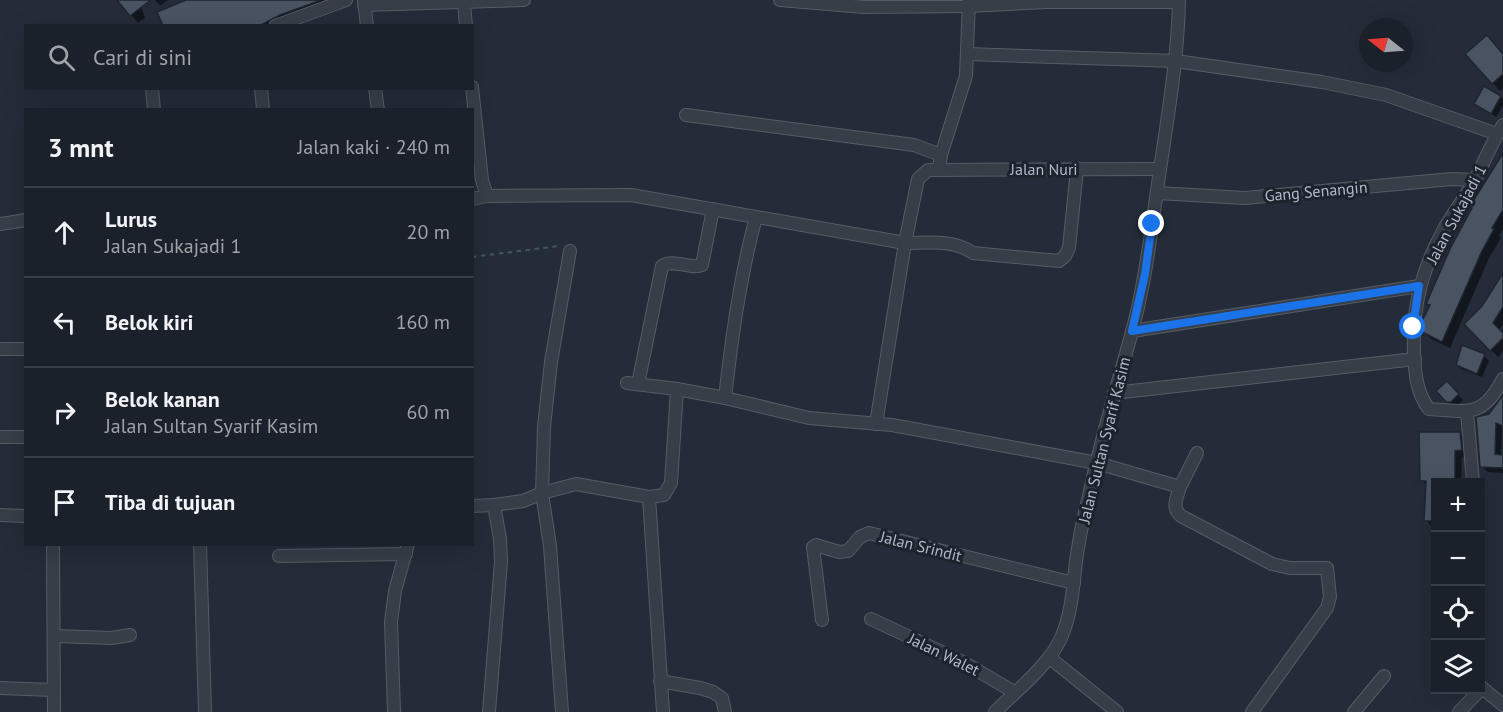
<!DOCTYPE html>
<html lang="id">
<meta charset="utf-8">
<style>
:root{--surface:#1a212a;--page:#232932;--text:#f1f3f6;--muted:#9fa3a8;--line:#383e47}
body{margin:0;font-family:"PT Sans",sans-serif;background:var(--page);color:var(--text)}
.controls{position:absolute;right:18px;bottom:18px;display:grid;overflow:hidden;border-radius:0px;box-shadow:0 6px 24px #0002}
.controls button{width:54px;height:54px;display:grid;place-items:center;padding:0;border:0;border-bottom:2px solid var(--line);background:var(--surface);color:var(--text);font:30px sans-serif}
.compass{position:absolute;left:1359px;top:18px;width:54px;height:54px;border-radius:50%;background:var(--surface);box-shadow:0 6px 24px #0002;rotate:287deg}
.stop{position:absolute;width:18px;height:18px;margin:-14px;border:4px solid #1a73e8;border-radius:50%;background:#fff}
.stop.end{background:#1a73e8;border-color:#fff;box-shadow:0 2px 6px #0008}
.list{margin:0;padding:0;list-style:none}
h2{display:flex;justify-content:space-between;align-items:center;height:78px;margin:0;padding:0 24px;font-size:26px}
h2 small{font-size:20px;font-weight:400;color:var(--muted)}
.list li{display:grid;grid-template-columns:39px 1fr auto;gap:18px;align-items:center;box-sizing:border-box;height:90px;padding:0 24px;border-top:2px solid var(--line)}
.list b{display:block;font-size:22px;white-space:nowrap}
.list p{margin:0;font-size:20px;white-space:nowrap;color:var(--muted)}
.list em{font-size:20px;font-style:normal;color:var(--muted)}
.icon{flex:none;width:33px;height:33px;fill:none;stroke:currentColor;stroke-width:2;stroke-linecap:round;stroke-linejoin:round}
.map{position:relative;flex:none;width:1503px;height:712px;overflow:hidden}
.search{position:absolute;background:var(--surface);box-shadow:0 6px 24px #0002;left:24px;top:24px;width:450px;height:66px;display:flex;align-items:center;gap:15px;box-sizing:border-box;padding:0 21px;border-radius:0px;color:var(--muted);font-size:22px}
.panel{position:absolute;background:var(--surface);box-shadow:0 6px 24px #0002;left:24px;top:108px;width:450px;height:438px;border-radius:0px}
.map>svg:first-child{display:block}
.shadow{fill:#0007}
.building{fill:#4a5361;stroke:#1e252f;stroke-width:1.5}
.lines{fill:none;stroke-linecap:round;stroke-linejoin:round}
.minor-casing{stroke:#555c66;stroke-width:14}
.path{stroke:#455558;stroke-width:2;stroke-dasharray:4.5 4.5;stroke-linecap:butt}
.minor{stroke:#373e48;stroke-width:12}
.route{stroke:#1a73e8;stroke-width:8}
.labels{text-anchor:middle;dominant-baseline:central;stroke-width:6;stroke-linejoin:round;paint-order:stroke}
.street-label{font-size:16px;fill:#b2b9c4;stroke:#1c232d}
</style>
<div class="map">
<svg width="1503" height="712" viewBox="0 0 1503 712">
<rect width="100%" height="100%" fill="#232c38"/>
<g class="shadow">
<path d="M 119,0 L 139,0 L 145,18 L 138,23 Z"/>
<path d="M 155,0 L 168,0 L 160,6 Z"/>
<path d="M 190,0 L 338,0 L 283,26 L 164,26 Z"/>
<path d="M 1503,55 L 1503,88 L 1500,91 L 1493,83 Z"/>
<path d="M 1500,97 L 1503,99 L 1503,106 L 1496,117 L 1476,104 Z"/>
<path d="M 1503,155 L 1503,229 L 1499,236 L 1501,238 L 1489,258 L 1450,348 L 1431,339 L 1424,332 L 1431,307 L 1428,303 Z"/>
<path d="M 1503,285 L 1503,324 L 1499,330 L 1503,335 L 1503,351 L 1498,357 L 1466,324 Z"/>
<path d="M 1463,347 L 1484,356 L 1489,361 L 1482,377 L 1461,369 L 1456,364 Z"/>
<path d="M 1447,383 L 1463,400 L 1456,407 L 1452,406 L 1438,392 Z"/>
<path d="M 1503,397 L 1501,456 L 1503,456 L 1503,473 L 1488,472 L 1481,466 L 1490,416 Z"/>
<path d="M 1460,434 L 1467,441 L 1468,457 L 1462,457 L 1461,482 L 1436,482 L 1436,527 L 1432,527 L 1426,520 L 1427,486 L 1422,480 Z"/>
</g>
<g class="building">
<path d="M 117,0 L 151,0 L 130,16 Z"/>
<path d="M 186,0 L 318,0 L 319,1 L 280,15 L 259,26 L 163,26 L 157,12 Z"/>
<path d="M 1487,35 L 1503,54 L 1503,74 L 1492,84 L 1465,54 Z"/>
<path d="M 1484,86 L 1501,96 L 1491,114 L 1474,104 Z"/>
<path d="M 1503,153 L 1503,210 L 1492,228 L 1494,229 L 1482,251 L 1442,342 L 1422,332 L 1423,319 L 1430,305 L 1426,304 L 1450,249 L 1472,208 L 1470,206 Z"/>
<path d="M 1503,273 L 1503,307 L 1493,323 L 1503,333 L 1503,338 L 1490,351 L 1464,324 L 1482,306 Z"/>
<path d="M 1462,345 L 1485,354 L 1477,374 L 1456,365 Z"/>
<path d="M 1447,381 L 1459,394 L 1451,402 L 1446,402 L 1436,391 Z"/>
<path d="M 1503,395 L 1503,426 L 1496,423 L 1495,454 L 1503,455 L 1503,468 L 1480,467 L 1476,417 L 1489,414 Z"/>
<path d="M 1419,432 L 1460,432 L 1462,450 L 1455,451 L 1455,481 L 1436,481 L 1436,521 L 1424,521 L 1426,481 L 1420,481 Z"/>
</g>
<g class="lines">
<defs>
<g id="minor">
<path d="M 364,0 L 367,26"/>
<path d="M 780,0 L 864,7 L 969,6 L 1046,2 L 1179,2"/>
<path d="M 464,3 L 466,26"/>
<path d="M 364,5 L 524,0"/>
<path d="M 275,26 L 346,0"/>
<path d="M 967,54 L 1176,61 L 1322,82 L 1386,95 L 1497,134"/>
<path d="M 472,87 L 482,180 L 487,196 L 472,199"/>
<path d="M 152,88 L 154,110"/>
<path d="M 261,88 L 263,110"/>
<path d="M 375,88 L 378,110"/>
<path d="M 686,115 L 914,145 L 941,155 L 939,169"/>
<path d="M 1503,125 C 1492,142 1485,160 1476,178 C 1466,196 1454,212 1444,229 C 1422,269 1412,307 1414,352 C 1415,373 1416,392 1429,409 C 1468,411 1482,419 1503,379"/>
<path d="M 941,155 L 966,76 L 969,0"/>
<path d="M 1157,193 L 1245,198 L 1452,179 L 1475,180"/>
<path d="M 487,196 L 631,195 L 905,243 L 918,179 L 928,170 L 1160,169"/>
<path d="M 0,224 L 26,220"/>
<path d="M 1132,331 L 1419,286"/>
<path d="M 0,349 L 26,349"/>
<path d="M 627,383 L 677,389 L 725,398 L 809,418 L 892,425 L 1097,463 L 1180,487 C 1177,498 1171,507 1181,516 L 1272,564 L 1290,568 L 1327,568 L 1330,597 L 1327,608 L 1252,712"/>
<path d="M 638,384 L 662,266 C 674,258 690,270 702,265 L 713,209"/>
<path d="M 1114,393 L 1415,359"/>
<path d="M 725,398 C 732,336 740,277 756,217"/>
<path d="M 1467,412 L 1473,482"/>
<path d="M 876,424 L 905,243 C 928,243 953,239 973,253 L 1059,261 L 1065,256 L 1069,248 L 1077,169"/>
<path d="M 0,437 L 26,437"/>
<path d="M 1180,487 L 1197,453"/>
<path d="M 649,497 L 664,495 L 671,483 L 677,389"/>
<path d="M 472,506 L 494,505 L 523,501 L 542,493 L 576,484 L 649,497 L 663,712"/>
<path d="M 0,515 L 26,516"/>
<path d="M 53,544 L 54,712"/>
<path d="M 200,544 L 205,712"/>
<path d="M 279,556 L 406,554"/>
<path d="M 871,619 L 963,662 L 1014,692"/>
<path d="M 822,620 L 813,547 L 816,545 L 839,552 L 848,551 L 860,537 L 869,533 L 1074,583"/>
<path d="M 55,636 L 111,638 L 130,635"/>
<path d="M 1050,658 L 1117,712"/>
<path d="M 660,681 L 700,688 L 713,692 L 722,698 L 725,712"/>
<path d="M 1480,686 L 1503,705"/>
<path d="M 0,688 L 53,690"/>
<path d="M 394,712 L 391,622 L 395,591 L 408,544"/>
<path d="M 489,712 L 501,562 L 500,539 L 494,505"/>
<path d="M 562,712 L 550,546 L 542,493 L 544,427 L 551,362 L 570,251"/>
<path d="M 995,712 C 1016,691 1049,665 1061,638 C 1073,611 1073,582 1077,554 C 1080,534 1084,515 1089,496 C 1101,436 1120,378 1135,320 C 1148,268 1153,215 1161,163 C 1169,108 1178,55 1179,0"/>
<path d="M 1354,712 L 1384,676"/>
<path d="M 1459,712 L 1480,690"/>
</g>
</defs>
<use href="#minor" class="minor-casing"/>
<path class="path" d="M 472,257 L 559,246"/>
<use href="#minor" class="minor"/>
</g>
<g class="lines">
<path class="route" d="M 1152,224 L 1145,274 L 1132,331 L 1419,286 L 1413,327"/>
</g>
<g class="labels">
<g class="street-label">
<text x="1044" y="169">Jalan Nuri</text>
<text transform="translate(1316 191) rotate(-5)">Gang Senangin</text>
<text transform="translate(1456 214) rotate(-62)">Jalan Sukajadi 1</text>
<text transform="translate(1104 440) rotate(-76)">Jalan Sultan Syarif Kasim</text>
<text transform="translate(921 546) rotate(14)">Jalan Srindit</text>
<text transform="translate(944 654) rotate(26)">Jalan Walet</text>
</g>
</g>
</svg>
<div class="controls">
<button>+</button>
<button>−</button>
<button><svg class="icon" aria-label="locate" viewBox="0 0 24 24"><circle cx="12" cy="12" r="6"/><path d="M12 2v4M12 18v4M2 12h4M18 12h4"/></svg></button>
<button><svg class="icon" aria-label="layers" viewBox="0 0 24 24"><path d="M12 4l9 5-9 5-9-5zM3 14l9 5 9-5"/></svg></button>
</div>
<svg class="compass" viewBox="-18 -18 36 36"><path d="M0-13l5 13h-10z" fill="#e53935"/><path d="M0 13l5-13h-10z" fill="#9fa3a8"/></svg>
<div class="stop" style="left:1413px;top:327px"></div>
<div class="stop end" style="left:1152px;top:224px"></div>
<div class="search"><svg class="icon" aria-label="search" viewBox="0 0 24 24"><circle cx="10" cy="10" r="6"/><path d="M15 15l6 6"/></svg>Cari di sini</div>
<section class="panel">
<h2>3 mnt<small>Jalan kaki · 240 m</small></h2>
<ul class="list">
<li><svg class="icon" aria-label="ahead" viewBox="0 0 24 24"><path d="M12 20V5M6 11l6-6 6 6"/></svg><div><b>Lurus</b><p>Jalan Sukajadi 1</p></div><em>20 m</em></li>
<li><svg class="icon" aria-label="left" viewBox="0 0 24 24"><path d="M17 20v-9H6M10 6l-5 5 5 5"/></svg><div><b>Belok kiri</b></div><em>160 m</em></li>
<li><svg class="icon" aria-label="right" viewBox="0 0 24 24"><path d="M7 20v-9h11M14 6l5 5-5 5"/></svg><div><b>Belok kanan</b><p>Jalan Sultan Syarif Kasim</p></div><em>60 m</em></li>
<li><svg class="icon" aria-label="arrive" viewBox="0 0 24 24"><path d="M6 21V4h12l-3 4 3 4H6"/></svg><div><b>Tiba di tujuan</b></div></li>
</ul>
</section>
</div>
